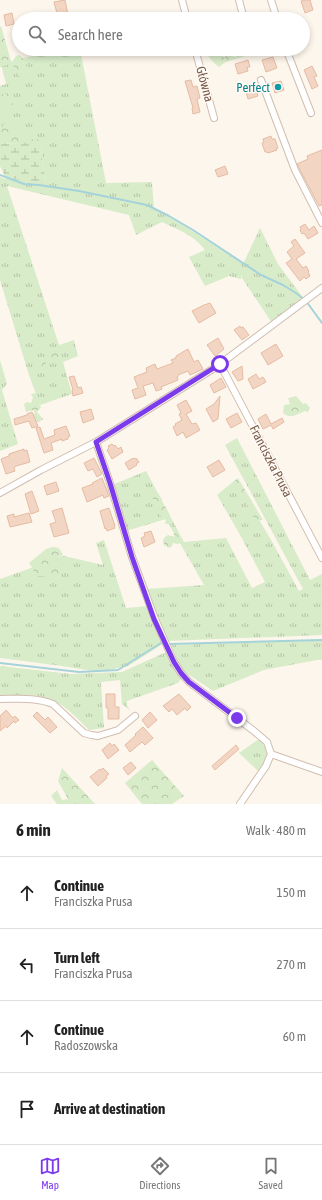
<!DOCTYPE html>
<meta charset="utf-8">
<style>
:root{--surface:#fff;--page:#f6f6f6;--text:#222;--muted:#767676;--line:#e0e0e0;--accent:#7c3aed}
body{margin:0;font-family:"Asap Condensed",sans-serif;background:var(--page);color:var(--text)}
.stop{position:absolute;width:12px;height:12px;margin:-9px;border:3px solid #7c3aed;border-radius:50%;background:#fff}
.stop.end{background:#7c3aed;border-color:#fff;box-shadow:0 1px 4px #0008}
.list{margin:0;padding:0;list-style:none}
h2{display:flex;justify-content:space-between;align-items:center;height:52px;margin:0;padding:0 16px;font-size:17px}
h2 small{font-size:13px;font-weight:400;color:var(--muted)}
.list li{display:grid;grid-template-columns:26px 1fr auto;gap:12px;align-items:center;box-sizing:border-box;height:72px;padding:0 16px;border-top:1px solid var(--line)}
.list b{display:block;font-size:15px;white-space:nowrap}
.list p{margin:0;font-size:13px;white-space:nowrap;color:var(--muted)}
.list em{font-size:13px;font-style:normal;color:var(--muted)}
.icon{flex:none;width:22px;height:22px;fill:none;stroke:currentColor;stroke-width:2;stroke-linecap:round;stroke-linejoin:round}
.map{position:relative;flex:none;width:322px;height:804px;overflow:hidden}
.search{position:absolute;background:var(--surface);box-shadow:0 2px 6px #0003;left:12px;right:12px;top:12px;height:44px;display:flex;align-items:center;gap:10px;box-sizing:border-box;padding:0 14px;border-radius:22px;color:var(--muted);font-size:15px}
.sheet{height:340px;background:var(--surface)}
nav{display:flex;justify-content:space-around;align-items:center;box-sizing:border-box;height:56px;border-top:1px solid var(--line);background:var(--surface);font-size:11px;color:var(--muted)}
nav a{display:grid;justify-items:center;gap:2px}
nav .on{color:var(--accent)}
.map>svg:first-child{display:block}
.grass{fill:url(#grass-tufts)}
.forest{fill:url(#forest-crowns)}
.wetland{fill:url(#wetland-marsh)}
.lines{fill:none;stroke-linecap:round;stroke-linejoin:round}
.stream{stroke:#a5d3da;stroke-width:2}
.building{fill:#f3d5c3;stroke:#e6bba3}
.minor-casing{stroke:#d1beb0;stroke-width:8}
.minor{stroke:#fff;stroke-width:6}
.route{stroke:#7c3aed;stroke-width:5}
.culture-dot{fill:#0f9aa8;stroke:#fffaf3;stroke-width:1.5}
.labels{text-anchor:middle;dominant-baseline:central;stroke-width:3;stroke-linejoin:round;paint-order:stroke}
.street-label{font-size:13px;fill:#7a5c4d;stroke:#fffaf3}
.culture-label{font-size:13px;fill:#0d838f;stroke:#fffaf3;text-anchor:end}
</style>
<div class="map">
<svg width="322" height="804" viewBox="0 0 322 804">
<defs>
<pattern id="grass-tufts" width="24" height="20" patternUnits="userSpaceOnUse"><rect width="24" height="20" fill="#d8ecc9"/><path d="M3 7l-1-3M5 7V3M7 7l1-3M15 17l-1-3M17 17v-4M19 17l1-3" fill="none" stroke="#b4c2a5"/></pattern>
<pattern id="forest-crowns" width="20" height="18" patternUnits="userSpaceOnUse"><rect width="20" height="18" fill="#d8ecc9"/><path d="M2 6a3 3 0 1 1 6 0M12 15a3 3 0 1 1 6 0" fill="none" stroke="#b4c2a5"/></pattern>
<pattern id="wetland-marsh" width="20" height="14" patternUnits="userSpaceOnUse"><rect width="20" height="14" fill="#d8ecc9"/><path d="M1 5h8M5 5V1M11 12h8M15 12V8" fill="none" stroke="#b4c2a5"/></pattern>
</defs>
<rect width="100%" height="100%" fill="#fdf6ec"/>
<g class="grass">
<path d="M 59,49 L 80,49 L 106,183 L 152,182 L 154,209 L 183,225 L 243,264 L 260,228 L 278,264 L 304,299 L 272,323 L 242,278 L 242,274 L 241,279 L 229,276 L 205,286 L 189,257 L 205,250 C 194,235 179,230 162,222 L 136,235 L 129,215 L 7,186 L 59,345 L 74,340 L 78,356 L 63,362 L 72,394 L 40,405 L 29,375 L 0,280 L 0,177 L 6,179 L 46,181 L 40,142 L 0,144 L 0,86 L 6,84 L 1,65 L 16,60 Z"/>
<path d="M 0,360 L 7,384 L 2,390 L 18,444 L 0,451 Z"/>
<path d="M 237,438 L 310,580 L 322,574 L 322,635 L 168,641 L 147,589 L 204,585 L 166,519 L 126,531 L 112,485 L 146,471 L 184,542 L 226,538 L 252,588 L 265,582 L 239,533 L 217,495 L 235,480 L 270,538 L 299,591 L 303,589 L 249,489 L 225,445 Z"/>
<path d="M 104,540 L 126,608 L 148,606 L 163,644 L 128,666 L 99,672 L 62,666 L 0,658 L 0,579 L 31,568 L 57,557 L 64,556 L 103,565 L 96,543 Z"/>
<path d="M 322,640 L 322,660 L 317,660 L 264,670 L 213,691 L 182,670 L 171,645 Z"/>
<path d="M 166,652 L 182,678 L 178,683 L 127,701 L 127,706 L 131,711 L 122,704 L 120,680 L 101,682 L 104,728 L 89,730 C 77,718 64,703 47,698 C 34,694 14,695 0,696 L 0,666 L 71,674 L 122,672 Z"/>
<path d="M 259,739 L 269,751 L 271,754 L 258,771 L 239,753 Z"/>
</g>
<g class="forest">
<path d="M 1,26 L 11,61 L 10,64 L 0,67 L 0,27 Z"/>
<path d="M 204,49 L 212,49 L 214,51 L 219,51 L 222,56 L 225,58 L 224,49 L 230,49 L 231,56 L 235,57 L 237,56 L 237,53 L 245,49 L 247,50 L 246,52 L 252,52 L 253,49 L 276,49 L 259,54 L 255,53 L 226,62 L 219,67 C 213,63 207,55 204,49 Z"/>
<path d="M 19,55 C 24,58 28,66 27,72 L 20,77 L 15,71 L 12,62 L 16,56 Z"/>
<path d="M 10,93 L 13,95 L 14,97 L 10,101 L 14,105 L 9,108 L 0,108 L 0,95 L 3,94 Z"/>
<path d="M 7,123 L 16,123 L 18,127 L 21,128 C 17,143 32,138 41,140 L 43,143 L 41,147 L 25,148 L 23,143 L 3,143 L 0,138 L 0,129 L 2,129 L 3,124 Z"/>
<path d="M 56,348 L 61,348 L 62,352 L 59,354 L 59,357 L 61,359 L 58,362 L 55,364 L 50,361 L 46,363 L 44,367 L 39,364 L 40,362 L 43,362 C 49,359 51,352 56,348 Z"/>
<path d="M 36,393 L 41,408 L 37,411 L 37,412 L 43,419 L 39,422 L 34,422 L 33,414 L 35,413 L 33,410 L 26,412 L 24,404 L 27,402 L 31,403 L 33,398 L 31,394 Z"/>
<path d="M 296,396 L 303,404 L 306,403 L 310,408 L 308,412 L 305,411 C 297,414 291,420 283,413 L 284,405 L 290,404 L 288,398 Z"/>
<path d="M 238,478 L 263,520 L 255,521 L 235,480 Z"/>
<path d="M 153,492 L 158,494 L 162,499 L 161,503 L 163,507 L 165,506 L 170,515 C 168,524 177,534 182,541 C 179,545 177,544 173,543 L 172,546 L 169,548 L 164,545 L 163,540 L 165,537 L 168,535 L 174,537 L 174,534 L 170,524 L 166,524 L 165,523 L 166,520 L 162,518 L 158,512 L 162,506 L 161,505 L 156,505 L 151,495 Z"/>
<path d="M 53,547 C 59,547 61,550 63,555 L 55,558 L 64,565 L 60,576 L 37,576 L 29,563 L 46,549 Z"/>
<path d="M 152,760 L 184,796 L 172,804 L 142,804 L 125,783 Z"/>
<path d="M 62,768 L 95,804 L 57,804 L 51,796 L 57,790 L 62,800 L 68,799 L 58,781 Z"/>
</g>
<path class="wetland" d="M 40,142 L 46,182 L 6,179 L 0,166 L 0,144 Z"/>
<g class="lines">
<g class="stream">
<path d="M 0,175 L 24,184 L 39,185 L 79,191 L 147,205 L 169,216 L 193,230 L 261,275 L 283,285 L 296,293 L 306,301 L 322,323"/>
<path d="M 170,644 L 322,640"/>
<path d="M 0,663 L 79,672 L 118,670 L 161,643"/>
</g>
</g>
<g class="building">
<path d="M 65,0 L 68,15 L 58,17 L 54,2 Z"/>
<path d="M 304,0 L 310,0 L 313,10 L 305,13 L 301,1 Z"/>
<path d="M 12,13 L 14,24 L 6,26 L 4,15 Z"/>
<path d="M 273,57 L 277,68 L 266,72 L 262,60 Z"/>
<path d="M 248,60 L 250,67 L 247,67 L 248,71 L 238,74 L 235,64 Z"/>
<path d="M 312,66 L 317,76 L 314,77 L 318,86 L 312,89 L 304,70 Z"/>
<path d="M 191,80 L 193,87 L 197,86 L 200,98 L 197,99 L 200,112 L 193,114 L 192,108 L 193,108 L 185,81 Z"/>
<path d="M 281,81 L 284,90 L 275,93 L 272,83 Z"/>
<path d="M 255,85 L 258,96 L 248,99 L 245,88 Z"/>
<path d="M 271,136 L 272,139 L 275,139 L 278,148 L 276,149 L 277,150 L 268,153 L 267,152 L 265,152 L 262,143 L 264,142 L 263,139 Z"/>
<path d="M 322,150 L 322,205 L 319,206 L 297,164 L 308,159 L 307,156 Z"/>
<path d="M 225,166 L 228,174 L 218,177 L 215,170 Z"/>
<path d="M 305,224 L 309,230 L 314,226 L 318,233 L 308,239 L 304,233 L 302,234 L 300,230 L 301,229 L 300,227 Z"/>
<path d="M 295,239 L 305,253 L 296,259 L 303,268 L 306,266 L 309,271 L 308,272 L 310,276 L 306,279 L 304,277 L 300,281 L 286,263 L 292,259 L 287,252 L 294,246 L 291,242 Z"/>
<path d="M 210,303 L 216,313 L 199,323 L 192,311 L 204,305 Z"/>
<path d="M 240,326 L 241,328 L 243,327 L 249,335 L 242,340 L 234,330 Z"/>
<path d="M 218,338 L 224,349 L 215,356 L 207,345 Z"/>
<path d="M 276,344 L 283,356 L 268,365 L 261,353 Z"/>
<path d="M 188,349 L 194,362 L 198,360 L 203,369 L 190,375 L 188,371 L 178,375 L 178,377 L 177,377 L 178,380 L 161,387 L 162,389 L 156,391 L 153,383 L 143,386 L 146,395 L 135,399 L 132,390 L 138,388 L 134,377 L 147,372 L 146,368 L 155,364 L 157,369 L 173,363 L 171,360 L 176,358 L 176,356 Z"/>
<path d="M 242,366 L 243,379 L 238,381 L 232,372 Z"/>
<path d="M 256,374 L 259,379 L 263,377 L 266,382 L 253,389 L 248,379 Z"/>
<path d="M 74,376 L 78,388 L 81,387 L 83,393 L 73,396 L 72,390 L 73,390 L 69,377 Z"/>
<path d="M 221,378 L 226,387 L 214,393 L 210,385 Z"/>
<path d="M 220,396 L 218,419 L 213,422 L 206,409 L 214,404 Z"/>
<path d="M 186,400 L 192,411 L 186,414 L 192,424 L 196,423 L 200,430 L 186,438 L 183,432 L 177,436 L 173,427 L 176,425 L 175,424 L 182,420 L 179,414 L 181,413 L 177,405 Z"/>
<path d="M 91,409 L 94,419 L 83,423 L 80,412 Z"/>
<path d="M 32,412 L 38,426 L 32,428 L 29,421 L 15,425 L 14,419 L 27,415 L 27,414 Z"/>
<path d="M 237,413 L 242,422 L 231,428 L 226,419 Z"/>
<path d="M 266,414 L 271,424 L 282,418 L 284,422 L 273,429 L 271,425 L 263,429 L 258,419 Z"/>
<path d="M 66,426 L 70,436 L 68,437 L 68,439 L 62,441 L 62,439 L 51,443 L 53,450 L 44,453 L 36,428 L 40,427 L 44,439 L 55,435 L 54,430 Z"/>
<path d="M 112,444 L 114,446 L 115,445 L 118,449 L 121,447 L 123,452 L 112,459 L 107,450 L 109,448 L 108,446 Z"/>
<path d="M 24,449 L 24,451 L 27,450 L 30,462 L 16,466 L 14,468 L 15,471 L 6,474 L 1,459 L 9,456 L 9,454 Z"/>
<path d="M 94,458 L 102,474 L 97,477 L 93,469 L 88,471 L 84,463 Z"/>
<path d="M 133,458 L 134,459 L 136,458 L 139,462 L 136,464 L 137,465 L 129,470 L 125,463 Z"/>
<path d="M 219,460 L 225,470 L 213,477 L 207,467 Z"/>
<path d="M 102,478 L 109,496 L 104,498 L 103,495 L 87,502 L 82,488 L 93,484 L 92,483 Z"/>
<path d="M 56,482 L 59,491 L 47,495 L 44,486 Z"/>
<path d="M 32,491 L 39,511 L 31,514 L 25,494 Z"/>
<path d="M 62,508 L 69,533 L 54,537 L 50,524 L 56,522 L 52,511 Z"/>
<path d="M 109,508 L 115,526 L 114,526 L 115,528 L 107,531 L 106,528 L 105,529 L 100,511 Z"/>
<path d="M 29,513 L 32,522 L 10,527 L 7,516 L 14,514 L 14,517 Z"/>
<path d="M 151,531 L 155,542 L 144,547 L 141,538 L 145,536 L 144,533 Z"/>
<path d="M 106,694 L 115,694 L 115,707 L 119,707 L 119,719 L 108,719 L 108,708 L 106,708 Z"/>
<path d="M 179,694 L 191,707 L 187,711 L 185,708 L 177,715 L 172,709 L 169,712 L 163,706 Z"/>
<path d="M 6,710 L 13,718 L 15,716 L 19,720 L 15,723 L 14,721 L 7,728 L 6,726 L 0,731 L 0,716 Z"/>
<path d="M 37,712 L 45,720 L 48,717 L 57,727 L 50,733 L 33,716 Z"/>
<path d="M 150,712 L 157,720 L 148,728 L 142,720 Z"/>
<path d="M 143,727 L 153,738 L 145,745 L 142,742 L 130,752 L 125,745 L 136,735 L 135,734 Z"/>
<path d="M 110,743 L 112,746 L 114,744 L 119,750 L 108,759 L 102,750 Z"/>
<path d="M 236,745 L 239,749 L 215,770 L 212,766 Z"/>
<path d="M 131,762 L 136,768 L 128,775 L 123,768 Z"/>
<path d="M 103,768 L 109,774 L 106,776 L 107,778 L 98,786 L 90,777 L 100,769 L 101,770 Z"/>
</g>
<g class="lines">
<defs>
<g id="minor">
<path d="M 182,0 L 187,19"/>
<path d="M 239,0 L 244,19"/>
<path d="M 271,0 L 277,19"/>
<path d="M 195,49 L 214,118"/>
<path d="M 286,49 L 311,113"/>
<path d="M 261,80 L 295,170 L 322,223"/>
<path d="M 220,364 L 322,558"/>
<path d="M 96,442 L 110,483 L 132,557 L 155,619 L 174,662 L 181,673 L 189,682 L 254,731 L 267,742 L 271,754 L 266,766 L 240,804"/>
<path d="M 0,493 L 41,470 L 96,442 L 216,367 L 322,288"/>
<path d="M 0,699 C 18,699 36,697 53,704 L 84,733 L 91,735 L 98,736 L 118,730 L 135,716"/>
<path d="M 271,754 L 322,772"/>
</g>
</defs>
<use href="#minor" class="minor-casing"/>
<use href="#minor" class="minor"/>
</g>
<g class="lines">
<path class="route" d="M 220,364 L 96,442 L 110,483 L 132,557 L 154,619 L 174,662 L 181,673 L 189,682 L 237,718"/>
</g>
<circle class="culture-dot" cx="278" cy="87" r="4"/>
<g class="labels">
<g class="street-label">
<text transform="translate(205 84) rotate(75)">Główna</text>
<text transform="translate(271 461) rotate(63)">Franciszka Prusa</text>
</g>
<g class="culture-label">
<text x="270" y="87">Perfect</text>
</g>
</g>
</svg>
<div class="stop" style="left:220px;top:364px"></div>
<div class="stop end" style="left:237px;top:718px"></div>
<div class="search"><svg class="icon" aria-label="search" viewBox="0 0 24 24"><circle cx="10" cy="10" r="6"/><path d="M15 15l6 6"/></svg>Search here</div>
</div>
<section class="sheet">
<h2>6 min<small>Walk · 480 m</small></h2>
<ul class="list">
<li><svg class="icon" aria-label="ahead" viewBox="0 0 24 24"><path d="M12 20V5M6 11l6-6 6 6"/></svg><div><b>Continue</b><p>Franciszka Prusa</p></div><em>150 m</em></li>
<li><svg class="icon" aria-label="left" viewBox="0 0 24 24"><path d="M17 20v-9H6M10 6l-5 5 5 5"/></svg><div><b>Turn left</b><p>Franciszka Prusa</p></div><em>270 m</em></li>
<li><svg class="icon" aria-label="ahead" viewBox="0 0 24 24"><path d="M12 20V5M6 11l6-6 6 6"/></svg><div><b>Continue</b><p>Radoszowska</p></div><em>60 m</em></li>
<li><svg class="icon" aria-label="arrive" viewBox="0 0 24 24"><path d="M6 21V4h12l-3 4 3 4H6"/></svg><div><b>Arrive at destination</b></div></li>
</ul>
</section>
<nav>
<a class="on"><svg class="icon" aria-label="map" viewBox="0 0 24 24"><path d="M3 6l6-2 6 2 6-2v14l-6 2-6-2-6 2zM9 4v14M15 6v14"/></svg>Map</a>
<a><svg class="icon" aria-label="directions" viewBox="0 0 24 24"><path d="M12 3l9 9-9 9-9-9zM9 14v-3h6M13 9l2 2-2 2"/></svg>Directions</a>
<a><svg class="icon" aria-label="saved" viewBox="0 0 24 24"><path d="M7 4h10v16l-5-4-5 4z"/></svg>Saved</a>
</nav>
